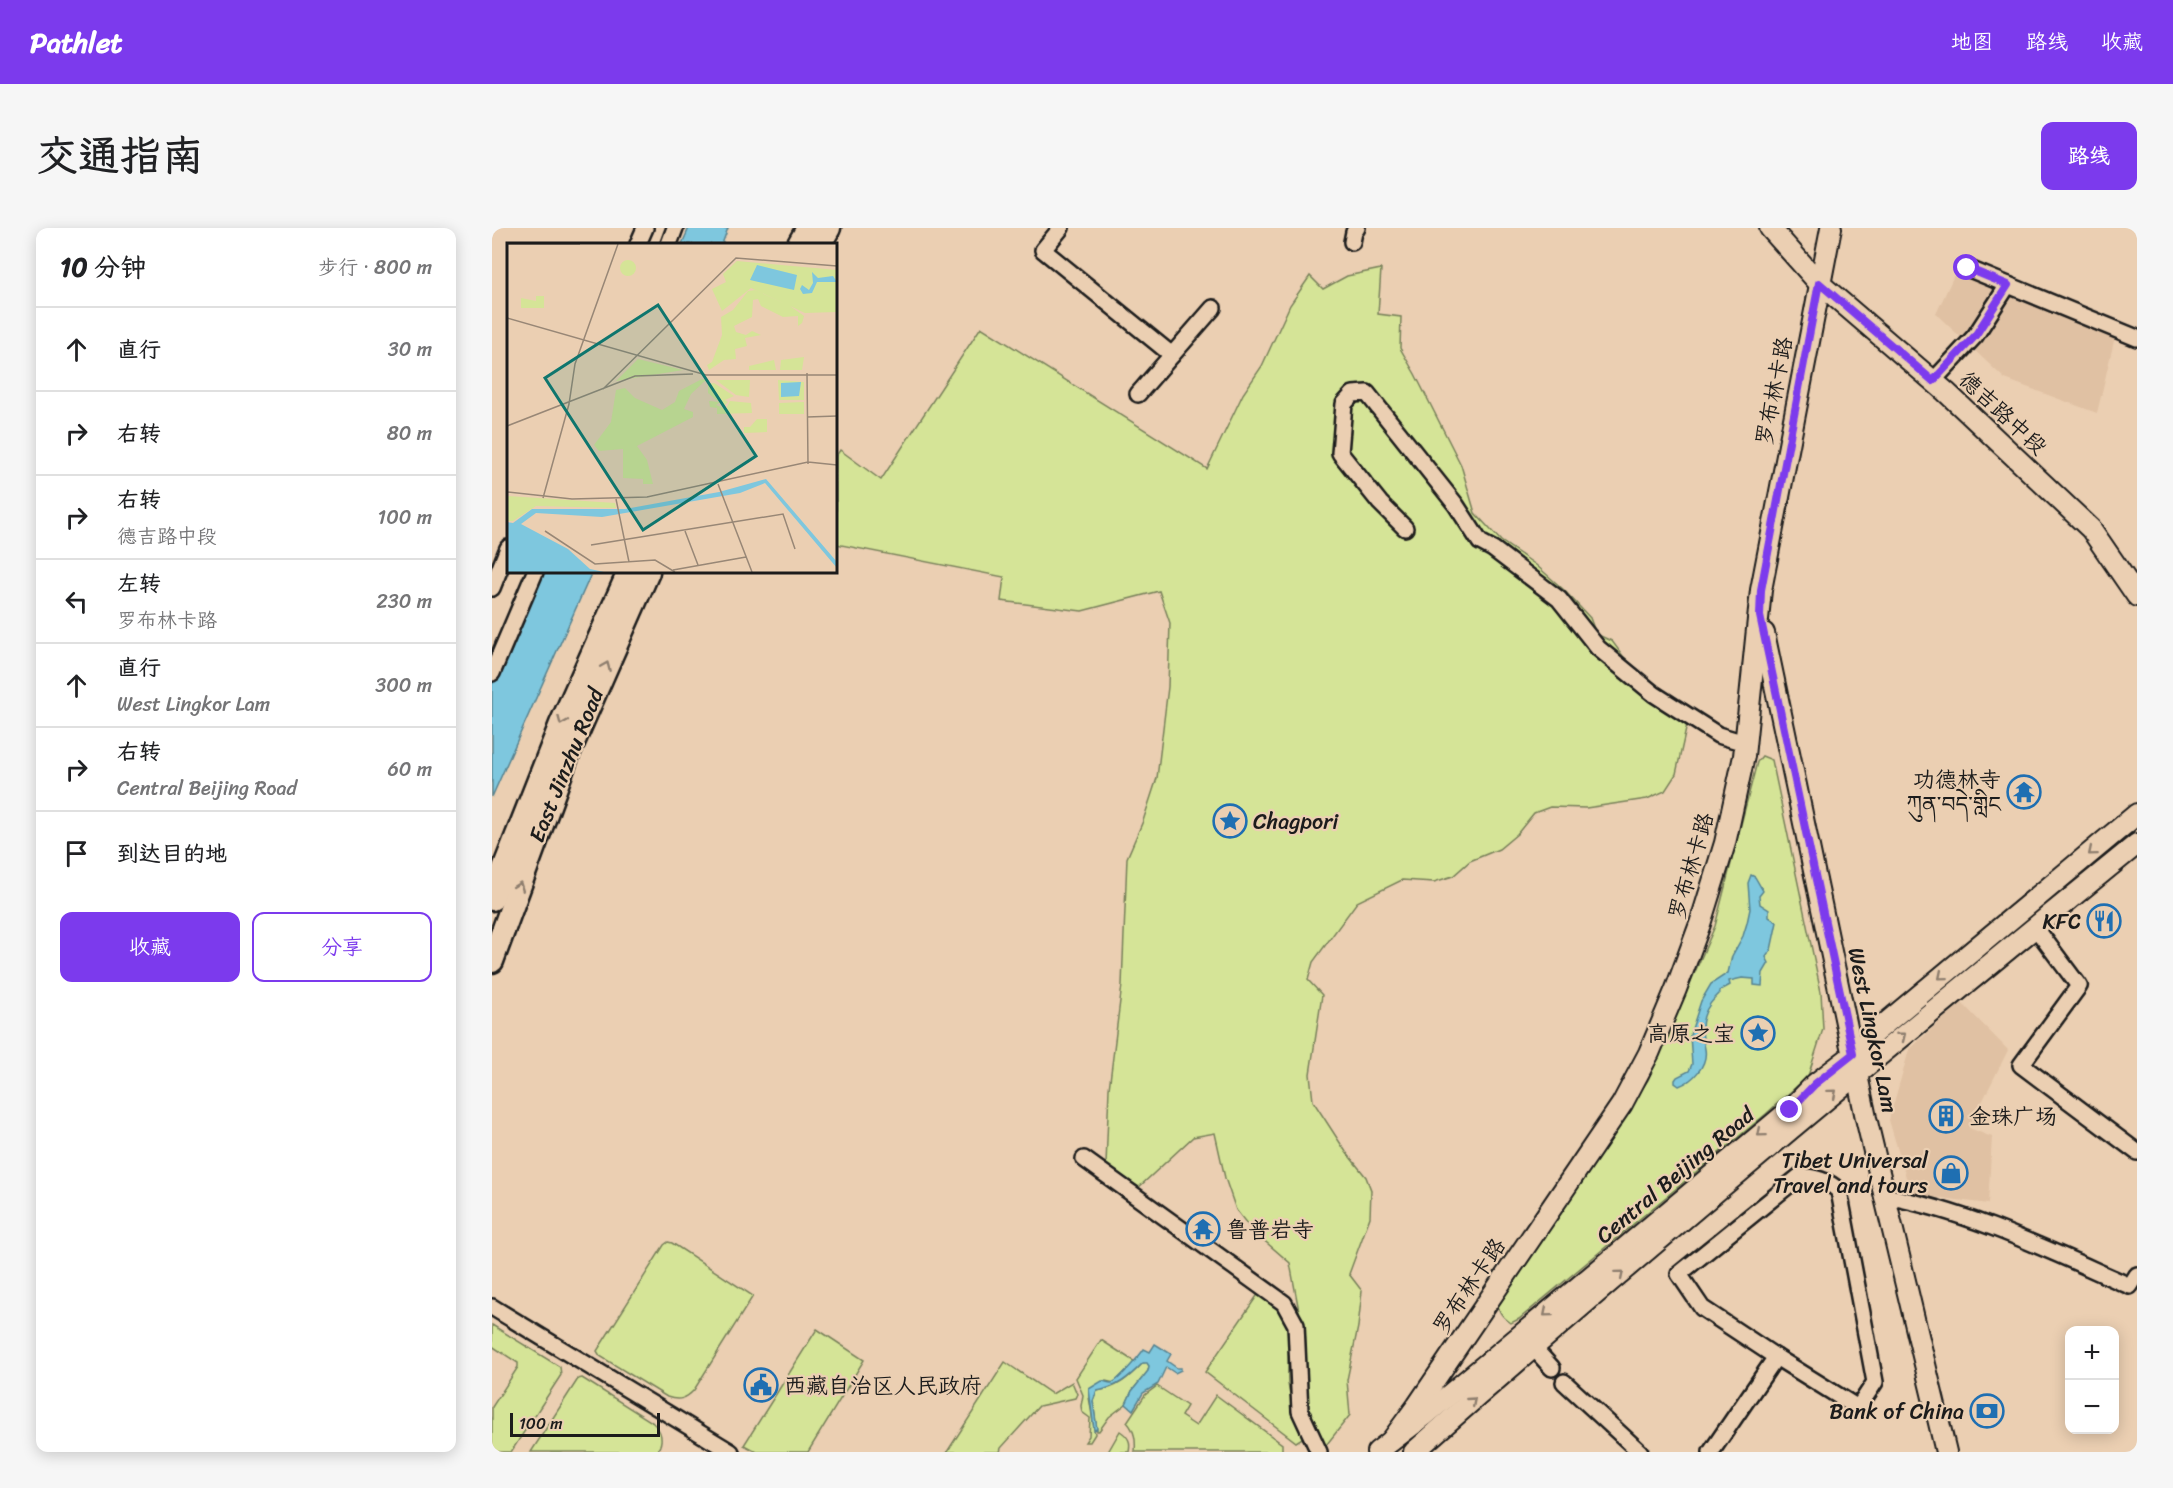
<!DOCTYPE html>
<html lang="zh">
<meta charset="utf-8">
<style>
:root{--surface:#fff;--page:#f6f6f6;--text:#202124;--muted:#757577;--line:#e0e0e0;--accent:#7c3aed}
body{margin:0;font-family:Sriracha,"LXGW WenKai TC","Noto Serif Tibetan",sans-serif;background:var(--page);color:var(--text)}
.controls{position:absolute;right:18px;bottom:18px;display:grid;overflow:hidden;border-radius:12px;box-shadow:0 3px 15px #0003}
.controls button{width:54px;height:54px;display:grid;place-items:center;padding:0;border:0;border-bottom:2px solid var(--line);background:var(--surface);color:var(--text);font:30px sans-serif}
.scale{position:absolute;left:18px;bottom:15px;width:150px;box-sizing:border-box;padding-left:6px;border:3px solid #1c1c1c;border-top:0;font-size:16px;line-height:21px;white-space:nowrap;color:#1c1c1c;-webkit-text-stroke:4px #ebcfb2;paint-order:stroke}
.stop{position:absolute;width:18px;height:18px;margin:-14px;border:4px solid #7c3aed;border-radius:50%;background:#fff}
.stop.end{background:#7c3aed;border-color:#fff;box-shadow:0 2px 6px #0008}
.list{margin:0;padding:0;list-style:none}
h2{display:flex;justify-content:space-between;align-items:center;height:78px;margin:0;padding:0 24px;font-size:26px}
h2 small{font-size:20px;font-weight:400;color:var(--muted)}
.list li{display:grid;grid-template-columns:39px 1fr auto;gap:18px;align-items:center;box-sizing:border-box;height:84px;padding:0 24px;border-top:2px solid var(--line)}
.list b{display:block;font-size:22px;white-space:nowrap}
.list p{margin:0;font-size:20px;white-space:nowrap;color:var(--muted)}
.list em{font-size:20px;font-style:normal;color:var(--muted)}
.actions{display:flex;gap:12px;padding:18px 24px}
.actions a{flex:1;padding:14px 0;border:2px solid var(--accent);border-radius:12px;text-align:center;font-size:21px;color:var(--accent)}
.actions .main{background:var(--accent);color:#fff}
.icon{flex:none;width:33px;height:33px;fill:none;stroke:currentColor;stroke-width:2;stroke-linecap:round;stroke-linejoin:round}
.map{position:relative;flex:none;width:1645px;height:1224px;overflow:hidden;border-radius:12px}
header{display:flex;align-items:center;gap:36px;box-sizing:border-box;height:84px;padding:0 30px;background:var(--accent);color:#fff}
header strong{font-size:28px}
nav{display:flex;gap:33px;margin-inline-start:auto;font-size:21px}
.intro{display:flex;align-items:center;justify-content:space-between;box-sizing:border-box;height:144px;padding:0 36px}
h1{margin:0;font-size:42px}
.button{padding:15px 27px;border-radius:12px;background:var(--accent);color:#fff;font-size:21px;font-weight:700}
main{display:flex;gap:36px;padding:0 36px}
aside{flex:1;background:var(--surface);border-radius:12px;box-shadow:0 3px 15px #0003}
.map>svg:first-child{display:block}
.built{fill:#e0c1a3}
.green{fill:#d5e497;stroke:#78805a;stroke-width:1.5}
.water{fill:#7ec7de;stroke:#578390;stroke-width:1.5}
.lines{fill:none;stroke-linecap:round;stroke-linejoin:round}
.minor-casing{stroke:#1c1c1c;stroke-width:20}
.major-casing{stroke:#1c1c1c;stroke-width:24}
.highway-casing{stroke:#1c1c1c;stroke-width:27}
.minor{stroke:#ebcfb2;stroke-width:15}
.major{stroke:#ebcfb2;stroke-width:20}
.highway{stroke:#ebcfb2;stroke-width:22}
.oneway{stroke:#8e7e6e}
.route{stroke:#7c3aed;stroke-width:8}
.labels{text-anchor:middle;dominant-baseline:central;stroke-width:4.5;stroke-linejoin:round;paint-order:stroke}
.street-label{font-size:22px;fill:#1c1c1c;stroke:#ebcfb2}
.poi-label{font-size:22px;fill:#1c1c1c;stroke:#ebcfb2;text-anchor:end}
.inset-road{fill:none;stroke:#988776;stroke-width:1.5}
.view{fill:#0f766e;fill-opacity:0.15;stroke:#0f766e;stroke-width:3}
.inset-edge{fill:none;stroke:#1c1c1c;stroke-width:3}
</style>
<header>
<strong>Pathlet</strong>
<nav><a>地图</a><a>路线</a><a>收藏</a></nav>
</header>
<div class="intro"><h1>交通指南</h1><a class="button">路线</a></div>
<main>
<aside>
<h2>10 分钟<small>步行 · 800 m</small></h2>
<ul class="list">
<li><svg class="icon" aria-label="ahead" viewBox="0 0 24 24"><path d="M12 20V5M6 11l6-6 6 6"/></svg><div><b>直行</b></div><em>30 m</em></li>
<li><svg class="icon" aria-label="right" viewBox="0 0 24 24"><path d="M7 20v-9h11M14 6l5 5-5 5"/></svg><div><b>右转</b></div><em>80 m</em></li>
<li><svg class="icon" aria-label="right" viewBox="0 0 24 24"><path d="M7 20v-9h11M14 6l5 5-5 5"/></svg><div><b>右转</b><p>德吉路中段</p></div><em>100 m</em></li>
<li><svg class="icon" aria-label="left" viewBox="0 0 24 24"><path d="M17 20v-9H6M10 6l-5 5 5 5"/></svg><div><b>左转</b><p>罗布林卡路</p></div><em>230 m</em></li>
<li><svg class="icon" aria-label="ahead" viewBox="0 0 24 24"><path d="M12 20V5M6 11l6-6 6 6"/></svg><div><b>直行</b><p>West Lingkor Lam</p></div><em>300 m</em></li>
<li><svg class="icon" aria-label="right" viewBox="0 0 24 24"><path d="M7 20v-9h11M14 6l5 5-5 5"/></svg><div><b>右转</b><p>Central Beijing Road</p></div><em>60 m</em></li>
<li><svg class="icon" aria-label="arrive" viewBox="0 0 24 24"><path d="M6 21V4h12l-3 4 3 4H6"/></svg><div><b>到达目的地</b></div></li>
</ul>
<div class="actions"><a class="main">收藏</a><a>分享</a></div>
</aside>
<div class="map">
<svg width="1645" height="1224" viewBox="0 0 1645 1224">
<rect width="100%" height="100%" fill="#ebcfb2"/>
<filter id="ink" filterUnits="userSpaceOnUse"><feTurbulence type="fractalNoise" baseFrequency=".0167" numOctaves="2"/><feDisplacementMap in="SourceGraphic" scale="12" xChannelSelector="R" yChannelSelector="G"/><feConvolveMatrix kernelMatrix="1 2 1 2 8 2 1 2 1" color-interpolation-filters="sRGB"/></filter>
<g filter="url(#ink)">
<g class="built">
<path d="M 1469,32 L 1626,96 L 1605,185 L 1513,151 L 1444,86 Z"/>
<path d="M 1469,774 L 1516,822 L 1477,900 L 1500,909 L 1496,976 L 1419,966 L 1397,892 L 1417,822 Z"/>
</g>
<g class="green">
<path d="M 889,41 L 886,86 L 909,89 L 908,120 L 923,146 L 969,237 L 983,285 L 1009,313 L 1044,337 L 1072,362 L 1098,390 L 1104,406 L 1120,413 L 1131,428 L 1173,468 L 1198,483 L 1184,546 L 1173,563 L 1155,571 L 1094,580 L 1058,579 L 1042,585 L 1025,606 L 1007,621 L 978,633 L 961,648 L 942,654 L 910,652 L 865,674 L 821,734 L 816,752 L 830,767 L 818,846 L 821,873 L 854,924 L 874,949 L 879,962 L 878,989 L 857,1046 L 870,1063 L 866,1099 L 855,1152 L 858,1187 L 831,1221 L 818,1190 L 813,1163 L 808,1120 L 807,1083 L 798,1035 L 759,1001 L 744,982 L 733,950 L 723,905 L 701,909 L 647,959 L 614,937 L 617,861 L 630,757 L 635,630 L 651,593 L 665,550 L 676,459 L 678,395 L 667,363 L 590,383 L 509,373 L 512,349 L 344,316 L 344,228 L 348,222 L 389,252 L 489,99 L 715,241 L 751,166 L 770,138 L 798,77 L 818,48 L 831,61 L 855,48 Z"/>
<path d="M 1270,528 L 1280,532 L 1329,764 L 1331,801 L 1316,848 L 1274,886 L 1027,1091 L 1019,1095 C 1012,1090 1005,1084 1006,1074 L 1156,852 L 1223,698 L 1265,534 Z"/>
<path d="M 176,1014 L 180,1015 L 261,1068 L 202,1162 C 194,1171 187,1173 175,1169 L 108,1128 L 105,1123 L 172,1017 Z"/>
<path d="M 769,1062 C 775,1068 783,1075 788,1082 C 803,1104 794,1131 796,1155 C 798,1173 806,1191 812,1209 L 804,1214 L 713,1144 Z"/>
<path d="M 0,1097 L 68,1139 L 69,1147 L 19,1224 L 0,1224 L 0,1179 L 26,1139 L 26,1135 L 0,1118 Z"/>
<path d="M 325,1101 L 372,1132 L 316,1224 L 265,1224 L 252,1217 Z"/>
<path d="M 609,1112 L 643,1134 L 622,1155 L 614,1153 L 598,1161 L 597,1169 L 603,1206 L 598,1214 L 593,1214 L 597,1208 L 598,1190 L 590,1184 L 589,1178 L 591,1167 L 584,1150 Z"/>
<path d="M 513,1134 L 560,1166 L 580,1154 L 585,1166 L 583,1170 L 547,1178 L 509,1220 L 508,1224 L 455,1224 Z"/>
<path d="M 655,1134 L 657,1138 L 656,1143 L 640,1163 L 634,1176 L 617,1189 L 607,1203 L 605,1203 L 601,1173 L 605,1163 C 625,1160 637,1150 651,1135 Z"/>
<path d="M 90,1150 L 160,1194 C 170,1203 172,1212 165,1224 L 39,1224 L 86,1151 Z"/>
<path d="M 665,1158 L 695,1178 L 689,1188 L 704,1198 L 724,1167 L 790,1216 L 790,1224 L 643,1224 C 644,1212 643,1203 635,1194 L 653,1167 Z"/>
<path d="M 628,1203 C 637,1209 639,1214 637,1224 L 616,1224 Z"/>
</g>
<g class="water">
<path d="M 197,0 L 236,0 L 230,16 L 190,16 Z"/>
<path d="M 47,344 L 100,344 L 0,569 L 0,457 Z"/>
<path d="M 1259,647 L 1263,649 L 1271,663 L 1267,668 L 1268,676 L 1277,682 L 1277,689 L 1285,694 L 1279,722 L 1274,729 L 1277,735 L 1271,745 L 1270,758 L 1262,757 L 1262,751 L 1250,750 L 1237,753 L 1238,757 L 1227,763 L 1228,765 C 1221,772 1215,778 1212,788 C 1208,800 1211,810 1213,821 C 1216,837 1201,853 1187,858 L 1183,855 L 1183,852 L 1185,849 L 1197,843 L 1200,836 L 1198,807 L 1209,773 L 1219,756 L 1236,745 L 1240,728 L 1251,708 L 1255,695 L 1258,681 L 1256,655 Z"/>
<path d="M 663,1116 L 679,1126 L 675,1133 L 685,1140 L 689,1140 L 689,1142 L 683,1145 L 674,1139 L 666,1156 L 651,1165 L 641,1182 L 634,1176 L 640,1163 L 656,1143 L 657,1138 L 655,1135 L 651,1135 C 636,1150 626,1159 605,1163 L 601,1173 L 605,1201 L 602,1202 L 597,1161 L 610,1153 C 613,1153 616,1155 619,1155 C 625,1155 648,1127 652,1121 L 658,1124 Z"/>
</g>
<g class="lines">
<defs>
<g id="minor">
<path d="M 569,0 L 551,22 L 680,127"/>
<path d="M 860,14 L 862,4 L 865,0"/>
<path d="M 146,16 L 153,0"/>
<path d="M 177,16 L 183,0"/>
<path d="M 1475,40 L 1645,110"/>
<path d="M 1441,153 L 1483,108 L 1516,57"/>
<path d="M 646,166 L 721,80"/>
<path d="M 913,300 L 888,275 L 848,225 L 852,176 L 861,166 L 875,165 L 964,277 L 988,314 L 1001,321 L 1067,371 L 1106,420 L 1162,466 L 1226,507 L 1253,515"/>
<path d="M 0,360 L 16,320"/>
<path d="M 0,445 L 43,344"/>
<path d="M 1543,699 L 1587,758 L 1529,837 L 1645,924"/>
<path d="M 592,931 L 792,1075 L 804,1097 L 808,1183 L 827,1224"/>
<path d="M 1308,948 C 1323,950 1336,952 1347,963 L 1383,1154 L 1366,1180 L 1284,1129 L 1210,1080 L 1187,1046 Z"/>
<path d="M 1393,968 C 1479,984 1558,1023 1638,1058 L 1645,1047"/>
<path d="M 0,1079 L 239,1224"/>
<path d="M 1041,1119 L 1060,1140"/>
<path d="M 1072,1154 L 1148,1224"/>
<path d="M 1219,1224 L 1284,1129"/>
</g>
<g id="major">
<path d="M 1278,0 L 1327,55 L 1454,164 L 1599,301 L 1645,368"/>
<path d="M 1272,405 L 1374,890 L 1454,1224"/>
<path d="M 900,1212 L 925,1178 L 1130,876 L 1157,825 L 1184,761 L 1208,696 L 1233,615 L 1252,528 L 1269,362 L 1339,0"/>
<path d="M 885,1224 L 932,1188 L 1298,882 L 1323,856 L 1361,827 L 1382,805 L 1645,586"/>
<path d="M 922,1224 C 1158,1015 1401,815 1645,616"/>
</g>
<g id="highway">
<path d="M 307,16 L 316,0"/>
<path d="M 328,16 L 337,0"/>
<path d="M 0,671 L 69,496 L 137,344"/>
<path d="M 0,733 L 76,526 L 156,344"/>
</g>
</defs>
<use href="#minor" class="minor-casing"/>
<use href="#major" class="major-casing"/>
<use href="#highway" class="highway-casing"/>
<use href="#minor" class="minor"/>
<use href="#major" class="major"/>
<use href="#highway" class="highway"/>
</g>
<defs><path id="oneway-chevron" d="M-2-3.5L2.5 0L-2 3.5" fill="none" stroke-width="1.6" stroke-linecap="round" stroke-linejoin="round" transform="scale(1.5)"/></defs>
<g class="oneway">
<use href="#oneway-chevron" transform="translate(114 438) rotate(-67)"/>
<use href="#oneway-chevron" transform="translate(70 493) rotate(113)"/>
<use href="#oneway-chevron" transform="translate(1600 624) rotate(140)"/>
<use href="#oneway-chevron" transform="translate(27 658) rotate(-69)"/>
<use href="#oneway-chevron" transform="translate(1450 748) rotate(140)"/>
<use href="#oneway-chevron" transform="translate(1410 808) rotate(-39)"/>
<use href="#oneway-chevron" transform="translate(1341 865) rotate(-40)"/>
<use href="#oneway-chevron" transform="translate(1269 905) rotate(140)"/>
<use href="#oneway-chevron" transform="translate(1128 1046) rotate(-40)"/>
<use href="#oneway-chevron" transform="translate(1055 1085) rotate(140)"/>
<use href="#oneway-chevron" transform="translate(980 1173) rotate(-41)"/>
</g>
</g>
<g class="lines" filter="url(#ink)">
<path class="route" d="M 1298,882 L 1323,856 L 1361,826 L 1268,388 L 1269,362 L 1327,55 L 1441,153 L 1483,108 L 1516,57 L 1475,40"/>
</g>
<defs>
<symbol id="temple-ring" viewBox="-11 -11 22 22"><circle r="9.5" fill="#ebcfb2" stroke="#1f6fb2" stroke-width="1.5"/><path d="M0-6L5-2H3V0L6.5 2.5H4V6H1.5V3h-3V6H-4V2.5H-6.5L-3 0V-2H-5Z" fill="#1f6fb2"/></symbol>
<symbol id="sight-ring" viewBox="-11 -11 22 22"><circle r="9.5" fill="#ebcfb2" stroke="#1f6fb2" stroke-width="1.5"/><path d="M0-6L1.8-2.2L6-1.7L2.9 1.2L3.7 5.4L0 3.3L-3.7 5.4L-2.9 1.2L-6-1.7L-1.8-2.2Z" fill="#1f6fb2"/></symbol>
<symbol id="restaurant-ring" viewBox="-11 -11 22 22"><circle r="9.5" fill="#ebcfb2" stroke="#1f6fb2" stroke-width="1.5"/><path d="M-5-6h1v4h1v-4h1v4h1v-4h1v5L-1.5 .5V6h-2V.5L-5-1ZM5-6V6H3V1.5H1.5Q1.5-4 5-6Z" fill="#1f6fb2"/></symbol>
<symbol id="building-ring" viewBox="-11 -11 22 22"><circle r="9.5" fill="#ebcfb2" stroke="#1f6fb2" stroke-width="1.5"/><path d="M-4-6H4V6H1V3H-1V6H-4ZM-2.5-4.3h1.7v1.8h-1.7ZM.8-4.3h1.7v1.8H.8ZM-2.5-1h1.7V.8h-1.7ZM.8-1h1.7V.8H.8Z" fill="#1f6fb2"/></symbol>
<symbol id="shop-ring" viewBox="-11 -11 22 22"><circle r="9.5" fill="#ebcfb2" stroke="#1f6fb2" stroke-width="1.5"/><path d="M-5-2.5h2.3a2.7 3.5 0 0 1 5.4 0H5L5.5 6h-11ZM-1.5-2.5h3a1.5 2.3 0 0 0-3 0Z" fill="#1f6fb2"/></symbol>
<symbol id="civic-ring" viewBox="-11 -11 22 22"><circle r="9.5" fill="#ebcfb2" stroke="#1f6fb2" stroke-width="1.5"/><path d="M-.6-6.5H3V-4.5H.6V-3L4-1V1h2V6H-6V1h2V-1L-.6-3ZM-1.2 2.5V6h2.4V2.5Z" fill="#1f6fb2"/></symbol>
<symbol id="bank-ring" viewBox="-11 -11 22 22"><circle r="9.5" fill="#ebcfb2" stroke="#1f6fb2" stroke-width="1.5"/><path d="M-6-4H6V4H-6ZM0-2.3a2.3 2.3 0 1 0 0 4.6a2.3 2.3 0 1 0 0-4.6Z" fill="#1f6fb2"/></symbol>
</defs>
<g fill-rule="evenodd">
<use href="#temple-ring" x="1513" y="545" width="38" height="38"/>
<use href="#sight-ring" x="719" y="574" width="38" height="38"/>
<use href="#restaurant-ring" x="1593" y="674" width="38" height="38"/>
<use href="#sight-ring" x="1247" y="786" width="38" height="38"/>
<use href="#building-ring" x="1435" y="869" width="38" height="38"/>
<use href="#shop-ring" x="1440" y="926" width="38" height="38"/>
<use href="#temple-ring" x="692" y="982" width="38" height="38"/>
<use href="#civic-ring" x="250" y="1138" width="38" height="38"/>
<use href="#bank-ring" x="1476" y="1164" width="38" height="38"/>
</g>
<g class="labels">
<g class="street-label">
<text transform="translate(1282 163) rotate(-79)">罗布林卡路</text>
<text transform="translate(1511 185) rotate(43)">德吉路中段</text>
<text transform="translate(74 537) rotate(-68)">East Jinzhu Road</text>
<text transform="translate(1199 638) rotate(-74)">罗布林卡路</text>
<text transform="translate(1381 802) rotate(78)">West Lingkor Lam</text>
<text transform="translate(1183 947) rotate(-40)">Central Beijing Road</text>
<text transform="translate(977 1058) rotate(-56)">罗布林卡路</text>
</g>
<g class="poi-label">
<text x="1509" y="551">功德林寺<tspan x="1509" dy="25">ཀུན་བདེ་གླིང</tspan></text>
<text x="761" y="593" text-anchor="start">Chagpori</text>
<text x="1589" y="693">KFC</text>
<text x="1243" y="805">高原之宝</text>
<text x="1477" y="888" text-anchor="start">金珠广场</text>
<text x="1436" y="932">Tibet Universal<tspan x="1436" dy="25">Travel and tours</tspan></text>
<text x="734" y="1001" text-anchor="start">鲁普岩寺</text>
<text x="292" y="1157" text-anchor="start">西藏自治区人民政府</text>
<text x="1472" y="1183">Bank of China</text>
</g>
</g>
<g transform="translate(15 15)">
<rect width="330" height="330" fill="#ebcfb2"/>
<path d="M113 25a8 8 0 1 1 16 0a8 8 0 1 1-16 0ZM 230,18 L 330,27 L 330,69 L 298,70 L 244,45 L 215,68 L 205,46 L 219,39 L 216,31 ZM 248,47 L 283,63 L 297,73 L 295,80 L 291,83 L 291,73 L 276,74 L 254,63 L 251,56 L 246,57 L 245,74 L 227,83 L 229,89 L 239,92 L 245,88 L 254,92 L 238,95 L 240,103 L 228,106 L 229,116 L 217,117 L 202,127 L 200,122 L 205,119 L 215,92 L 214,74 L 226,67 L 241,48 ZM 29,53 L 37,53 L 37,65 L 14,65 L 14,55 L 29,58 ZM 297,114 L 295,127 L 273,127 L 274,117 ZM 131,116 L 176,127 L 109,138 ZM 267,117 L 269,127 L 242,127 L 242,123 ZM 195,136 L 199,137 L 184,151 L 177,166 L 186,169 L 186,174 L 130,203 L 140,217 L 146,241 L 136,241 L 136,236 L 116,235 L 116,206 L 92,208 L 87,202 L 104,179 L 109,147 L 118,145 L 128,155 L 155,167 L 168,159 L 172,148 ZM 209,137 L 243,137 L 242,154 L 229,152 ZM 271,137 L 297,139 L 297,157 L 272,157 ZM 207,140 L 227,153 L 218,157 L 221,159 L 217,163 L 201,150 L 201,141 ZM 202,158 L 213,159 L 209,162 L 219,166 L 223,158 L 244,160 L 245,170 L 210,171 L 210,165 L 203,164 ZM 297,159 L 297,171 L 272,171 L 272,160 ZM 250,176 L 260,176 L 260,189 L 237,190 L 237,184 L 243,184 ZM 0,253 L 108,260 L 109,265 L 29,263 L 6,278 L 0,278 Z" fill="#d5e497"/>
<path d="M 250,22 L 290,32 L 287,47 L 243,37 ZM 305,29 L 311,35 L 326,33 L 330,39 L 310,39 L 305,50 L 296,51 L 293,46 L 295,42 L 302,47 L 306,40 ZM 274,140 L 294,139 L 292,153 L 274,154 ZM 259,236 L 330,319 L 330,325 L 258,240 L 233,250 L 95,274 L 29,270 L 14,281 L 61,306 L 83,326 L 97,329 L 0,329 L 0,279 L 6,280 L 25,266 L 118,266 L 212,249 Z" fill="#7ec7de"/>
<path class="inset-road" d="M 0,1 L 73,1M 0,75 L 199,132 L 330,132M 300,130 L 301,221M 96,146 L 229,15 L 330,23M 300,174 L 330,173M 0,183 L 128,133 L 186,131M 211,241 L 245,329M 0,249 L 65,256 L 140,254 L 301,219 L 330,222M 36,255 L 62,161 L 68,121 L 111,1M 109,256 L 122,319M 38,288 L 88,321 L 148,317 L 168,329M 178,288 L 191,322M 84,302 L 276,271 L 288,306M 166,327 L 239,314"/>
<path class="view" d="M 151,62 L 249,213 L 136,287 L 38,135 Z"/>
<rect width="330" height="330" class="inset-edge"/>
</g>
</svg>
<div class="controls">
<button>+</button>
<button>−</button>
</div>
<div class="scale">100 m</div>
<div class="stop" style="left:1475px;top:40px"></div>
<div class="stop end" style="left:1298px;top:882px"></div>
</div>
</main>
